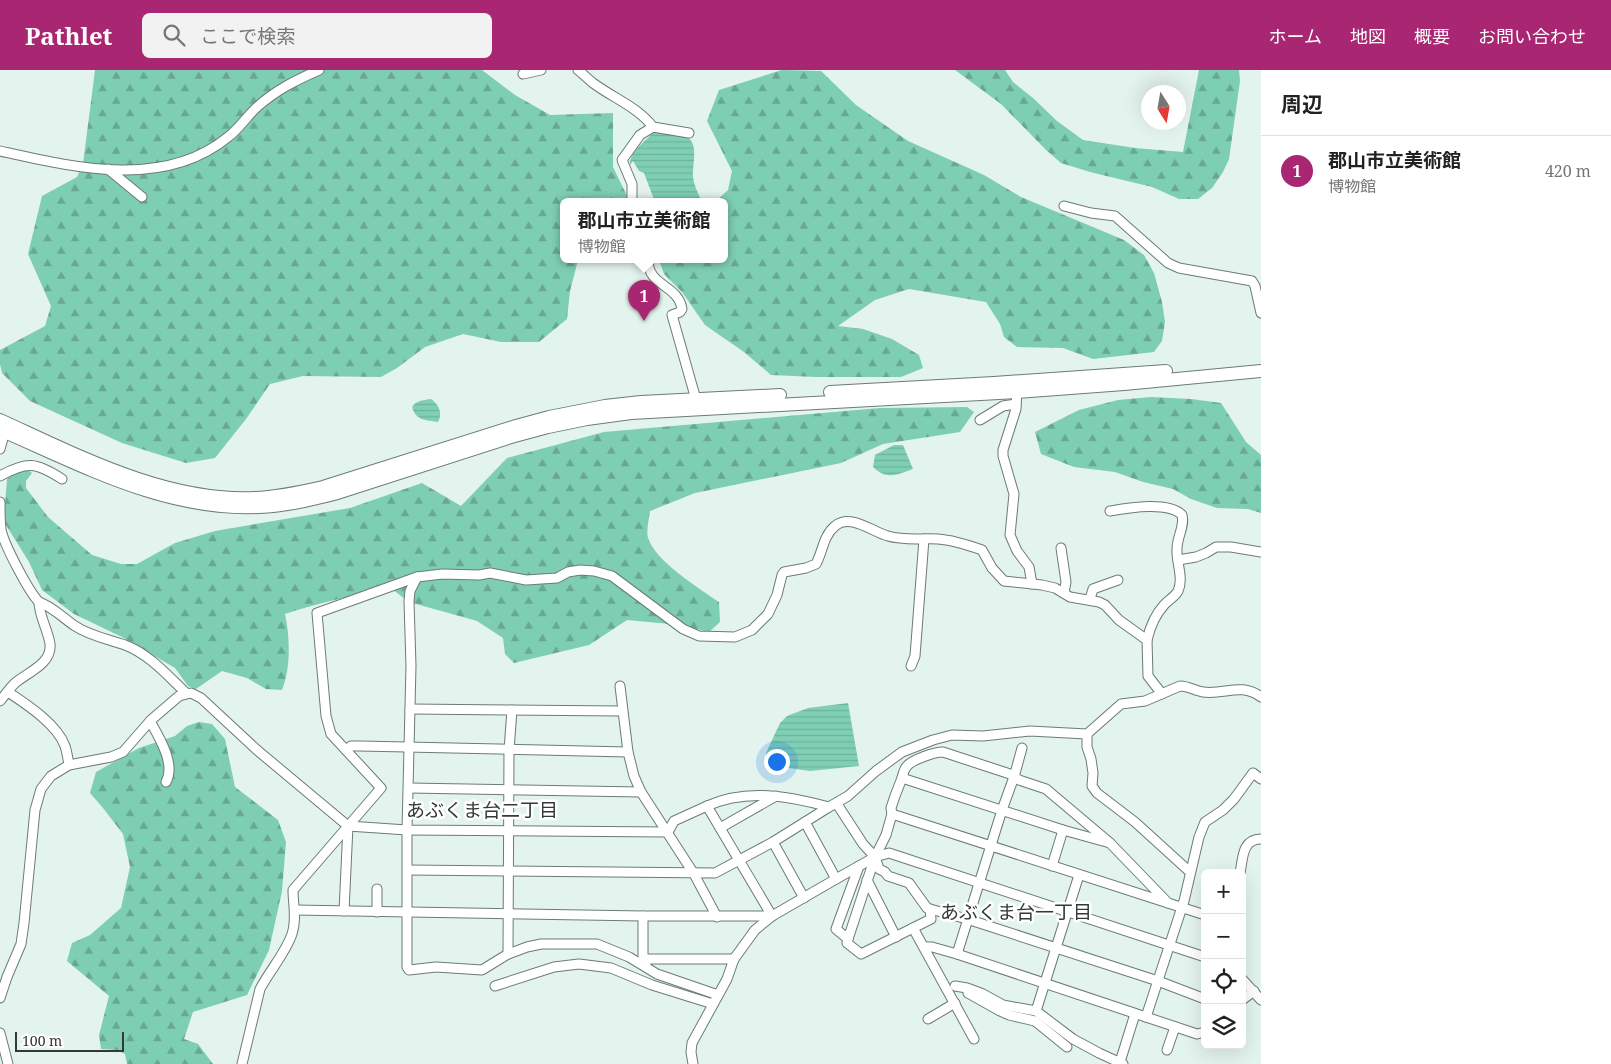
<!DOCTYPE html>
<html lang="ja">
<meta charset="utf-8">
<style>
:root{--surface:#fff;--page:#f2f2f2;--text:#222;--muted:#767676;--line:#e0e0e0;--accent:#a82672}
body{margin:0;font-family:"Noto Serif","Noto Sans JP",serif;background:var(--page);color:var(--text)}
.controls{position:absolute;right:15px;bottom:15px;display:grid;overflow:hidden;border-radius:8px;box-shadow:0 5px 20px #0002}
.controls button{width:45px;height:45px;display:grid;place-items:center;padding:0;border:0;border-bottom:1px solid var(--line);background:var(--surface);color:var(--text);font:25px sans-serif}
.compass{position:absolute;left:1141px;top:15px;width:45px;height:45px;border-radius:50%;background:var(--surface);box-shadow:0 5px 20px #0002;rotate:169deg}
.scale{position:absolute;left:15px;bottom:12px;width:109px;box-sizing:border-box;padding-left:5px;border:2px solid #333937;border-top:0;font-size:14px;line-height:18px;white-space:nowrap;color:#333937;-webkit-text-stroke:4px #fff;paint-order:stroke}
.you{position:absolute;left:776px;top:691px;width:18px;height:18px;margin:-12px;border:4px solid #fff;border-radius:50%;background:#1a73e8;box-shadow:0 0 0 8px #1a73e833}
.badge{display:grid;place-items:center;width:32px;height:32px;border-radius:50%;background:var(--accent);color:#fff;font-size:16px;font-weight:700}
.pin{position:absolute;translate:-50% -41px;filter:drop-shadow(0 1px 2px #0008)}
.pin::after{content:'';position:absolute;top:26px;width:18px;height:15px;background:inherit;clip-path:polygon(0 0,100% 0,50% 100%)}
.popup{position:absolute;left:560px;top:128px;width:168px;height:65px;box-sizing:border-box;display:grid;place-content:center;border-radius:8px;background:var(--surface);filter:drop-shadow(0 1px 4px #0005);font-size:16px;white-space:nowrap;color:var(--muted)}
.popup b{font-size:19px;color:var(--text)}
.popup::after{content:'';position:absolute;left:50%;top:100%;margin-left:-10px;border:10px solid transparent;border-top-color:var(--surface)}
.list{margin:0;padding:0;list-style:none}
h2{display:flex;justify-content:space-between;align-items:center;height:65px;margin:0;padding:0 20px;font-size:21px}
h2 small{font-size:16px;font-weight:400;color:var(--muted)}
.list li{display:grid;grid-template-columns:32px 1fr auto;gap:15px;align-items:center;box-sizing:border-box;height:70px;padding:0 20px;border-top:1px solid var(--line)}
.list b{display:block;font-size:19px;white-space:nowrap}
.list p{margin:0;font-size:16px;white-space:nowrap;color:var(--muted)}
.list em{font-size:16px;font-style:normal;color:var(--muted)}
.icon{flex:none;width:28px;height:28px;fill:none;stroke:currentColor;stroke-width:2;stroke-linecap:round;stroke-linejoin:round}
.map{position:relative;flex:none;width:1261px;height:994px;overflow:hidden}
header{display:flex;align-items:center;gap:30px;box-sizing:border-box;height:70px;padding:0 25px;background:var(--accent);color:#fff}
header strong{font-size:24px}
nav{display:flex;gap:28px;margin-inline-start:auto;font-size:18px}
.search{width:350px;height:45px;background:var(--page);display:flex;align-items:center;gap:12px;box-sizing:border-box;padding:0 18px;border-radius:8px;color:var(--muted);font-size:19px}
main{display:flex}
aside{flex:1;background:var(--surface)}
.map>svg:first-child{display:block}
.forest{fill:url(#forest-firs)}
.water{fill:url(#water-rules)}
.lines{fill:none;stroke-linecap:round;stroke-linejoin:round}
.street-casing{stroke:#6c7b75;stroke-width:11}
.secondary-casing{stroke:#6c7b75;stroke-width:14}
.street{stroke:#fff;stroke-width:9}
.secondary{stroke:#fff;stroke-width:12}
.labels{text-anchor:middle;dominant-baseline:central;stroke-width:5;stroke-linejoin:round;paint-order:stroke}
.neighbourhood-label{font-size:19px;fill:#333937;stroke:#fff}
</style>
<header>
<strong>Pathlet</strong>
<div class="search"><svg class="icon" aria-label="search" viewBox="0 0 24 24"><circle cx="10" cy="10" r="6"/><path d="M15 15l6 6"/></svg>ここで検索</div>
<nav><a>ホーム</a><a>地図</a><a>概要</a><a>お問い合わせ</a></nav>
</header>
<main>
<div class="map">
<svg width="1261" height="994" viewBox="0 0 1261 994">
<defs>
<pattern id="forest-firs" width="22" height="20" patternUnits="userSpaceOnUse" patternTransform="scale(1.25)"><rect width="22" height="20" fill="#7eceb3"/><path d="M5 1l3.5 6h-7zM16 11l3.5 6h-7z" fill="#68a892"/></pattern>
<pattern id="water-rules" width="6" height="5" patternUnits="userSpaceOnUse" patternTransform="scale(1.25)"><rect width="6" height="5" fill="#7fcfb4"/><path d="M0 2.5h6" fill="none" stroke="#6eb29b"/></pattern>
</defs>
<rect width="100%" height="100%" fill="#e3f3ed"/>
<g class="forest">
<path d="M 95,0 L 482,0 L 515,25 L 550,45 L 613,43 L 613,97 L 630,132 L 564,132 L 564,190 L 578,190 L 570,221 L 567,249 L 539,272 L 501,272 L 463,264 L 425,277 L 397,298 L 381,307 L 303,306 L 270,314 L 246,349 L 215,388 L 186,393 L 122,373 L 30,331 L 2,303 L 0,294 L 0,280 L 45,256 L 51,236 L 28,184 L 42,126 L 77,107 L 83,94 Z"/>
<path d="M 782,0 L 821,1 L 856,35 L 908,71 L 984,105 L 1021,127 L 1124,170 L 1144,185 L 1154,203 L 1162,232 L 1165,252 L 1162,271 L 1154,282 L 1093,289 L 1063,278 L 1017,277 L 1004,267 L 1000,254 L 986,232 L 909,219 L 875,230 L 838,256 L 863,259 L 892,269 L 919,285 L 923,298 L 901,307 L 816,307 L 771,305 L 744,282 L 705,255 L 682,222 L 664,204 L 659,190 L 724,190 L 724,132 L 715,132 L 728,120 L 732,101 L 707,51 L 719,20 Z"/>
<path d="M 955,0 L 1005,0 L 1013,12 L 1033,28 L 1057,51 L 1083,70 L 1135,78 L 1183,82 L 1199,0 L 1239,0 L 1240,11 L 1229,89 L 1223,102 L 1212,118 L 1198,129 L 1179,129 L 1152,117 L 1090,102 L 1061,93 L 1046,80 L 1001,34 Z"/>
<path d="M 1151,327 L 1191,329 L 1221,333 L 1246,372 L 1261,385 L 1261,443 L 1248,439 L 1217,438 L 1191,429 L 1173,419 L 1143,412 L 1115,402 L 1074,397 L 1041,384 L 1035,362 L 1079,340 L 1118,330 Z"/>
<path d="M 967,337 L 974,342 L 960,362 L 883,374 L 841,393 L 695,423 L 650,441 C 649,449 646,461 648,468 C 655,491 700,519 719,532 L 720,552 L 709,562 L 680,555 L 627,550 L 589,575 L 514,593 L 505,584 L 503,568 L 477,551 L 409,532 L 392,519 C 355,525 320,532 285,544 C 290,568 291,597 282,620 L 266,619 L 247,608 L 222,601 L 196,619 L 188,616 L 175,598 L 122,567 L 74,544 L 42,520 L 29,492 L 6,455 L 4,448 L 7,409 L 16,403 L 28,400 L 32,403 L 26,411 L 26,418 L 48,447 L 92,485 L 121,494 L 137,494 L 175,473 L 215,461 L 350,438 L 422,413 L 461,436 L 507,388 L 604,362 L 880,338 Z"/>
<path d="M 199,652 L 212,654 L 225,669 L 235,717 L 278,750 L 286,772 L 282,821 L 269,880 L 247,925 L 193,942 L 184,969 L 198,974 L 213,994 L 127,994 L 125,984 L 117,980 L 101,979 L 99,965 L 109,926 L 67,891 L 72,873 L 90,865 L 121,838 L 130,797 L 123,764 L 103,738 L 90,723 L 96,702 L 139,678 L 175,666 L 187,656 Z"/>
</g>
<g class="water">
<path d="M 665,62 C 671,64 679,64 685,66 C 700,72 692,95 693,107 C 694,115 698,123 701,130 L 700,132 L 655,132 L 644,103 L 639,101 L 633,91 L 630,95 C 629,83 645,71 653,63 Z"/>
<path d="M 431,329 C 439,335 443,343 438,352 C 426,350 416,351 412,337 C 416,330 425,330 431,329 Z"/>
<path d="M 894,375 L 903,375 L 913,399 C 897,405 886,410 873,397 L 875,385 Z"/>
<path d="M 848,633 L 859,696 L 810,701 L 767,695 L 766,683 L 780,653 L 787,646 L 808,638 Z"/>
</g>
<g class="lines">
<defs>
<g id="street">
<path d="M 578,0 C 583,4 588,9 593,13 C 613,28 638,37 653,57 L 689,63"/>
<path d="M 523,4 L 541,0"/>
<path d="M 0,81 C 72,97 164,120 228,67 C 239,59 247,46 257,37 C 276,20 296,10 319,0"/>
<path d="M 108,99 L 142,127"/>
<path d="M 632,132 L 632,114 L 622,90 L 640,65 L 653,57"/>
<path d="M 1064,136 L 1091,143 L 1115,146 L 1168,193 L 1179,198 L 1252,211 L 1255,216 L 1261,243"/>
<path d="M 648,190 C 648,217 678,214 682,239 L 680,242 L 672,245 L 697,333"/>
<path d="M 1017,317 L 1016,339 L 1003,380 L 1003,386 L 1014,424 L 1010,465 L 1017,481 L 1029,497 L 1032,514"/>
<path d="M 980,350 L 1003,336 L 1016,334"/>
<path d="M 0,379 L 6,358"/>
<path d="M 0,406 C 27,391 36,392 62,409"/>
<path d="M 0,432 C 0,441 0,451 1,459 C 3,473 29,522 39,532 C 53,537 63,548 75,556 C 90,566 108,569 125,575 C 149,584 168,606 186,623"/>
<path d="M 1110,441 C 1128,438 1168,431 1182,445 C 1185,457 1177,466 1177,479 C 1176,492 1184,508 1178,521 C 1175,527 1168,530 1164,535 C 1155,545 1150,557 1147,570"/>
<path d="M 1061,478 L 1066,512 L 1064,523"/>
<path d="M 1178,490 L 1196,487 L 1206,483 L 1216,477 L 1231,477 L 1261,482"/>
<path d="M 417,507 L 410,521 L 409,531 L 411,596 L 407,760 L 407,897 L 409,900 L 436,897 L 482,900 L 508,884 L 527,877 L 541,874 L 597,874 L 629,887 L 657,904 L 718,925"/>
<path d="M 1090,529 L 1093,519 L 1118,510"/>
<path d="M 911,596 L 915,586 L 924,469"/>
<path d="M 620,616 L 628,682 L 634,706 L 641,722 L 694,804 L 717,847"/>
<path d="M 8,622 C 26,634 57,654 65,676 C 67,682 68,689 69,695"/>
<path d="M 0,631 C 5,625 10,618 15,613 C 28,602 52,594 50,574 C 48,560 39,546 39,532"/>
<path d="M 410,639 L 622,641"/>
<path d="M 150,651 C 159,667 176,694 166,712"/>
<path d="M 1087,664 L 1087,677 L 1091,689 L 1093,703 L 1092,716 L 1097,723 L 1135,752 L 1190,802"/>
<path d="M 346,680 L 351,676 L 360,676 L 628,682"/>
<path d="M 902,708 C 903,704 904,699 907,696 C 912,690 934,682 943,682 L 1010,704 L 1019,710 L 1046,719 L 1110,773 L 1168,833 L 1205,845"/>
<path d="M 409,718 L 641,722"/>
<path d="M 837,734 L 863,774 L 875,787 L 879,799 L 885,802 L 888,806 L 909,813 L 927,838 L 930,839 L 931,849 L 913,858"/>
<path d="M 707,736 C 746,718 789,726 829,737 L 848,726 L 876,701 L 902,682 L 933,670 L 952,665 L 983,666 L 1030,661 L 1087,664 L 1121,634 L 1145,631 L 1180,616 C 1189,616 1195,621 1203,622 C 1225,625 1241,612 1261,627"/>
<path d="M 892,744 L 1168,833"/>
<path d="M 805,752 L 836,809"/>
<path d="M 720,758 L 776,726"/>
<path d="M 668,762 L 674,751 L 707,736 L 772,846"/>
<path d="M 773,772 L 804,828"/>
<path d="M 859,796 L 836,859 L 848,869 L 847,873 L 861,884 L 913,858 L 974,969"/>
<path d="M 1052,796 L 1063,760"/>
<path d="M 408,800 L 715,803 L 773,772 L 829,737"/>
<path d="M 1240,803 C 1243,788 1242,769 1261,769"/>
<path d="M 867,810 L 896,867"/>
<path d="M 930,839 L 967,849 L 1158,911 L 1205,929"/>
<path d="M 295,840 L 643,846 L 772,846"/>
<path d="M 344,841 L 348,756"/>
<path d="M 377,842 L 377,819"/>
<path d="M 643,846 L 643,888 L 647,889 L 646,893"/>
<path d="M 848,869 L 875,787 L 886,765 L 892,744 L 891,738 L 895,726 L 902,708 L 1063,760 L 1110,773"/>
<path d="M 925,877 L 932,877 L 957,884 L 1197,964 L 1205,962"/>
<path d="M 508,884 L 509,680 L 512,640"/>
<path d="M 957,884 L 1002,740 L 1014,707 L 1022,678"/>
<path d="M 647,889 L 734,889"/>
<path d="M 1242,909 L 1261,930"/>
<path d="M 495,916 L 554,897 L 579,894 L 611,898 L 652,915 L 713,934"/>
<path d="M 955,916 L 967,918 L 983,924 L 1003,935 L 1036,941 L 1073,969 L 1099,983 L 1123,994"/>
<path d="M 968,923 L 1000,941 L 1009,945 L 1035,951 L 1067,977"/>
<path d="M 0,928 L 7,907 L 21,874 L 24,853 L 35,740 L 41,719 L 51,706 L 69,695 L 111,687 L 123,682 L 151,650 L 179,626 L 191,623 L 201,628 L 257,680 L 348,756 L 407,760 L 668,762"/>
<path d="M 1242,930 L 1254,921"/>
<path d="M 1036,941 L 1079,805"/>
<path d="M 1146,947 L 1184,831 L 1199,767 L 1205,752 L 1223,740 L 1234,729 L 1253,703 L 1261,709"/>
<path d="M 928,949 L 955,933"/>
<path d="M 0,963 L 8,994"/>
<path d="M 1167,980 L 1175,957"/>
<path d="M 1120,992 L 1135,944"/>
<path d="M 242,994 L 260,919 C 270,900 285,884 292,864 C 297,849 293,834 293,820 L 381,718 L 331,664 L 326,646 L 317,543 L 417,507 L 442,504 L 479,505 L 490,503 L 526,510 L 557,508 L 568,502 L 580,500 L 594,501 L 612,506 L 683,559 L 699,566 L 735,567 L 752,560 L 768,544 L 777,525 L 782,505 L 784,502 L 806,498 L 816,494 C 823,481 823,466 835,456 C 851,443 872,462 888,466 C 905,471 922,468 938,469 C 953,470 968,475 982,480 L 992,498 L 1004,511 L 1042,515 L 1055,518 L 1070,527 L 1099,532 L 1105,535 L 1119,550 L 1147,570 L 1148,606 L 1162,624"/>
<path d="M 693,994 L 691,982 L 692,973 L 727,909 L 734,889 L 755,860 L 772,846 L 836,809 L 875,787 L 889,783 L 1205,887"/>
</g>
<g id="secondary">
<path d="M 830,322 L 994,313 L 1166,301"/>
<path d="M 0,350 C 79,386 166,432 255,428 C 278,427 301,422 323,417 L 516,356 L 549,347 L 605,336 L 641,332 L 780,325"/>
<path d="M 0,360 C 84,396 165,441 259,437 C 285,436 310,430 334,424 L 511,367 L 548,357 L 587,349 L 631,343 L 1017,322 L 1124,314 L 1261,301"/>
</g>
</defs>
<use href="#street" class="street-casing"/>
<use href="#secondary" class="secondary-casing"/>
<use href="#street" class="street"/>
<use href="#secondary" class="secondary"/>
</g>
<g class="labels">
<g class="neighbourhood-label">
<text x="482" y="740">あぶくま台二丁目</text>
<text x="1016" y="842">あぶくま台一丁目</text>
</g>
</g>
</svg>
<div class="controls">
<button>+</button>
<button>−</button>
<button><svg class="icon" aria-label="locate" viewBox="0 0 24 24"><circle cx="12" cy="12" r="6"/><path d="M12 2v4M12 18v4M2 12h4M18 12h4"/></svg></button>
<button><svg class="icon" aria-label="layers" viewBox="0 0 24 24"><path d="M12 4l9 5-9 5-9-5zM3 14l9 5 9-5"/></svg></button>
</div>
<svg class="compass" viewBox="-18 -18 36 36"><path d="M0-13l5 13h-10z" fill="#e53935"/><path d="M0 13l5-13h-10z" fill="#767676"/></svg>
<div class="scale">100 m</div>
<div class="you"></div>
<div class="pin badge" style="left:644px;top:251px">1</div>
<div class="popup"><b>郡山市立美術館</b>博物館</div>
</div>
<aside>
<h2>周辺<small></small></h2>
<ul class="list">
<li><span class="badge">1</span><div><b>郡山市立美術館</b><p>博物館</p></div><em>420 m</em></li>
</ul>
</aside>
</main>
